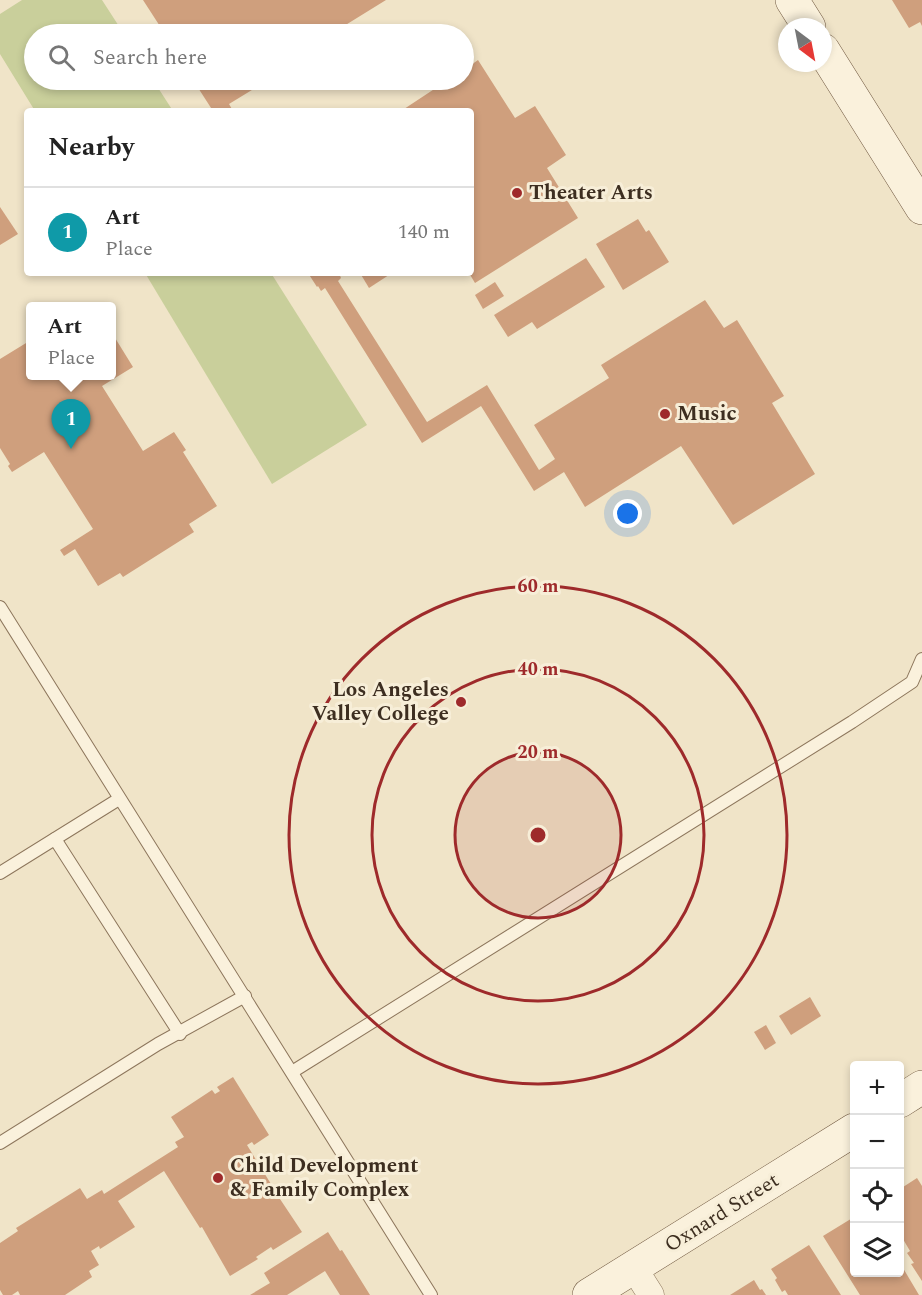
<!DOCTYPE html>
<meta charset="utf-8">
<style>
:root{--surface:#fff;--page:#f6f6f6;--text:#222;--muted:#767676;--line:#e0e0e0;--accent:#9e2a2b}
body{margin:0;font-family:Spectral,serif;background:var(--page);color:var(--text)}
.controls{position:absolute;right:18px;bottom:18px;display:grid;overflow:hidden;border-radius:6px;box-shadow:0 3px 9px #0003}
.controls button{width:54px;height:54px;display:grid;place-items:center;padding:0;border:0;border-bottom:2px solid var(--line);background:var(--surface);color:var(--text);font:30px sans-serif}
.compass{position:absolute;left:778px;top:18px;width:54px;height:54px;border-radius:50%;background:var(--surface);box-shadow:0 3px 9px #0003;rotate:148deg}
.you{position:absolute;left:628px;top:514px;width:21px;height:21px;margin:-15px;border:4px solid #fff;border-radius:50%;background:#1a73e8;box-shadow:0 0 0 9px #1a73e833}
.badge{display:grid;place-items:center;width:39px;height:39px;border-radius:50%;background:var(--accent);color:#fff;font-size:20px;font-weight:700}
.pin{position:absolute;translate:-50% -50px;filter:drop-shadow(0 2px 3px #0008)}
.pin::after{content:'';position:absolute;top:32px;width:21px;height:18px;background:inherit;clip-path:polygon(0 0,100% 0,50% 100%)}
.popup{position:absolute;left:26px;top:302px;width:90px;height:78px;box-sizing:border-box;display:grid;place-content:center;border-radius:6px;background:var(--surface);filter:drop-shadow(0 2px 4px #0005);font-size:20px;white-space:nowrap;color:var(--muted)}
.popup b{font-size:22px;color:var(--text)}
.popup::after{content:'';position:absolute;left:50%;top:100%;margin-left:-12px;border:12px solid transparent;border-top-color:var(--surface)}
.list{margin:0;padding:0;list-style:none}
h2{display:flex;justify-content:space-between;align-items:center;height:78px;margin:0;padding:0 24px;font-size:26px}
h2 small{font-size:20px;font-weight:400;color:var(--muted)}
.list li{display:grid;grid-template-columns:39px 1fr auto;gap:18px;align-items:center;box-sizing:border-box;height:90px;padding:0 24px;border-top:2px solid var(--line)}
.list b{display:block;font-size:22px;white-space:nowrap}
.list p{margin:0;font-size:20px;white-space:nowrap;color:var(--muted)}
.list em{font-size:20px;font-style:normal;color:var(--muted)}
.icon{flex:none;width:33px;height:33px;fill:none;stroke:currentColor;stroke-width:2;stroke-linecap:round;stroke-linejoin:round}
.map{position:relative;flex:none;width:922px;height:1295px;overflow:hidden}
.search{position:absolute;background:var(--surface);box-shadow:0 3px 9px #0003;left:24px;top:24px;width:450px;height:66px;display:flex;align-items:center;gap:15px;box-sizing:border-box;padding:0 21px;border-radius:33px;color:var(--muted);font-size:22px}
.panel{position:absolute;background:var(--surface);box-shadow:0 3px 9px #0003;left:24px;top:108px;width:450px;height:168px;border-radius:6px}
.map>svg:first-child{display:block}
.green{fill:#c9cf9b}
.building{fill:#cf9f7d}
.lines{fill:none;stroke-linecap:round;stroke-linejoin:round}
.lane-casing{stroke:#8d765c;stroke-width:14}
.street-casing{stroke:#8d765c;stroke-width:27}
.secondary-casing{stroke:#6f573f;stroke-width:34}
.lane{stroke:#faf1dc;stroke-width:12}
.street{stroke:#faf1dc;stroke-width:26}
.secondary{stroke:#faf1dc;stroke-width:33}
.ring{fill:none;stroke:#9e2a2b;stroke-width:3}
.poi-dot{fill:#9e2a2b;stroke:#f7eed8;stroke-width:2}
.labels{text-anchor:middle;dominant-baseline:central;stroke-width:6;stroke-linejoin:round;paint-order:stroke}
.poi-label{font-size:21px;font-weight:bold;fill:#3d2e20;stroke:#f7eed8;text-anchor:start}
.street-label{font-size:21px;fill:#3d2e20;stroke:#f7eed8}
.centre{fill:#9e2a2b;stroke:#f7eed8;stroke-width:3}
.ring-label{font-size:18px;text-anchor:middle;font-weight:bold;fill:#9e2a2b;stroke:#f7eed8;stroke-width:6;stroke-linejoin:round;paint-order:stroke}
</style>
<div class="map">
<svg width="922" height="1295" viewBox="0 0 922 1295">
<rect width="100%" height="100%" fill="#f0e4c8"/>
<g class="green">
<path d="M 22,0 L 102,0 L 124,34 L 34,34 L 34,80 L 153,80 L 173,111 L 35,111 L 0,54 L 0,14 Z"/>
<path d="M 145,273 L 271,273 L 367,425 L 272,484 Z"/>
</g>
<g class="building">
<path d="M 143,0 L 386,0 L 331,34 L 306,34 L 301,26 L 287,34 L 165,34 Z"/>
<path d="M 892,0 L 922,0 L 922,26 L 920,22 L 909,28 Z"/>
<path d="M 478,60 L 515,118 L 535,106 L 566,155 L 547,168 L 578,218 L 475,283 L 469,273 L 471,273 L 471,111 L 401,111 L 448,80 L 464,80 L 464,70 Z"/>
<path d="M 193,80 L 268,80 L 229,104 L 233,111 L 213,111 Z"/>
<path d="M 0,207 L 18,234 L 0,245 Z"/>
<path d="M 638,219 L 646,232 L 649,230 L 669,262 L 623,290 L 596,244 Z"/>
<path d="M 586,258 L 605,287 L 537,329 L 532,322 L 508,337 L 494,315 Z"/>
<path d="M 308,273 L 339,273 L 341,278 L 338,281 L 427,422 L 487,385 L 539,470 L 555,459 L 534,425 L 609,378 L 601,365 L 705,300 L 724,328 L 737,320 L 784,396 L 772,403 L 815,474 L 733,525 L 681,446 L 585,507 L 564,472 L 534,491 L 481,406 L 422,443 L 325,288 L 321,291 L 318,286 L 317,287 Z"/>
<path d="M 360,273 L 392,273 L 369,288 Z"/>
<path d="M 495,282 L 504,296 L 483,309 L 475,295 Z"/>
<path d="M 112,333 L 133,367 L 102,386 L 143,451 L 174,432 L 186,450 L 183,452 L 217,506 L 189,524 L 194,532 L 123,577 L 120,573 L 98,586 L 75,549 L 64,556 L 60,550 L 93,529 L 44,452 L 12,472 L 8,466 L 10,464 L 0,448 L 0,359 L 31,340 L 31,376 L 112,376 Z"/>
<path d="M 810,997 L 821,1016 L 791,1035 L 779,1016 Z"/>
<path d="M 766,1025 L 776,1043 L 765,1050 L 754,1032 Z"/>
<path d="M 233,1077 L 269,1135 L 254,1145 L 252,1142 L 247,1145 L 271,1184 L 270,1184 L 302,1232 L 273,1250 L 271,1247 L 256,1257 L 258,1259 L 230,1276 L 202,1227 L 200,1228 L 164,1171 L 118,1201 L 135,1227 L 100,1249 L 99,1246 L 91,1251 L 99,1265 L 89,1271 L 92,1277 L 65,1295 L 20,1295 L 18,1291 L 12,1295 L 3,1295 L 0,1290 L 0,1243 L 18,1231 L 16,1228 L 80,1188 L 87,1199 L 102,1190 L 104,1194 L 178,1147 L 175,1142 L 184,1137 L 171,1117 L 212,1090 L 215,1094 L 220,1091 L 217,1087 Z"/>
<path d="M 917,1178 L 922,1186 L 922,1281 L 911,1264 L 914,1263 L 907,1253 L 910,1251 L 900,1234 L 900,1189 Z"/>
<path d="M 854,1217 L 854,1272 L 900,1272 L 903,1268 L 919,1295 L 860,1295 L 823,1236 Z"/>
<path d="M 328,1232 L 340,1251 L 342,1250 L 370,1295 L 340,1295 L 325,1271 L 287,1295 L 250,1295 L 270,1283 L 264,1273 Z"/>
<path d="M 809,1245 L 841,1295 L 788,1295 L 785,1290 L 782,1292 L 775,1280 L 777,1278 L 771,1269 Z"/>
<path d="M 754,1280 L 760,1290 L 762,1289 L 766,1295 L 730,1295 Z"/>
</g>
<g class="lines">
<defs>
<g id="lane">
<path d="M 0,607 L 431,1295"/>
<path d="M 55,839 L 180,1034"/>
<path d="M 0,873 L 119,799"/>
<path d="M 292,1072 L 852,722 L 912,682 L 922,659"/>
<path d="M 0,1143 L 158,1044 L 245,996"/>
</g>
<path id="street" d="M 634,1268 L 651,1295"/>
<g id="secondary">
<path d="M 792,0 L 809,27"/>
<path d="M 823,50 L 922,208"/>
<path d="M 900,1101 L 922,1087"/>
<path d="M 589,1295 L 854,1130"/>
</g>
</defs>
<use href="#lane" class="lane-casing"/>
<use href="#street" class="street-casing"/>
<use href="#secondary" class="secondary-casing"/>
<use href="#lane" class="lane"/>
<use href="#street" class="street"/>
<use href="#secondary" class="secondary"/>
</g>
<circle cx="538" cy="835" r="83" fill="#9e2a2b" fill-opacity=".12"/>
<g class="ring">
<circle cx="538" cy="835" r="83"/>
<circle cx="538" cy="835" r="166"/>
<circle cx="538" cy="835" r="249"/>
</g>
<g class="poi-dot">
<circle cx="517" cy="193" r="6"/>
<circle cx="665" cy="414" r="6"/>
<circle cx="461" cy="702" r="6"/>
<circle cx="218" cy="1178" r="6"/>
</g>
<g class="labels">
<g class="poi-label">
<text x="529" y="193">Theater Arts</text>
<text x="677" y="414">Music</text>
<text x="449" y="690" text-anchor="end">Los Angeles<tspan x="449" dy="24">Valley College</tspan></text>
<text x="230" y="1166">Child Development<tspan x="230" dy="24">&amp; Family Complex</tspan></text>
</g>
<g class="street-label">
<text transform="translate(722 1213) rotate(-32)">Oxnard Street</text>
</g>
</g>
<circle cx="538" cy="835" r="9" class="centre"/>
<g class="ring-label">
<text x="538" y="592">60 m</text>
<text x="538" y="675">40 m</text>
<text x="538" y="758">20 m</text>
</g>
</svg>
<div class="controls">
<button>+</button>
<button>−</button>
<button><svg class="icon" aria-label="locate" viewBox="0 0 24 24"><circle cx="12" cy="12" r="6"/><path d="M12 2v4M12 18v4M2 12h4M18 12h4"/></svg></button>
<button><svg class="icon" aria-label="layers" viewBox="0 0 24 24"><path d="M12 4l9 5-9 5-9-5zM3 14l9 5 9-5"/></svg></button>
</div>
<svg class="compass" viewBox="-18 -18 36 36"><path d="M0-13l5 13h-10z" fill="#e53935"/><path d="M0 13l5-13h-10z" fill="#767676"/></svg>
<div class="you"></div>
<div class="pin badge" style="left:71px;top:449px;background:#0f9aa8">1</div>
<div class="popup"><b>Art</b>Place</div>
<div class="search"><svg class="icon" aria-label="search" viewBox="0 0 24 24"><circle cx="10" cy="10" r="6"/><path d="M15 15l6 6"/></svg>Search here</div>
<section class="panel">
<h2>Nearby<small></small></h2>
<ul class="list">
<li><span class="badge" style="background:#0f9aa8">1</span><div><b>Art</b><p>Place</p></div><em>140 m</em></li>
</ul>
</section>
</div>
